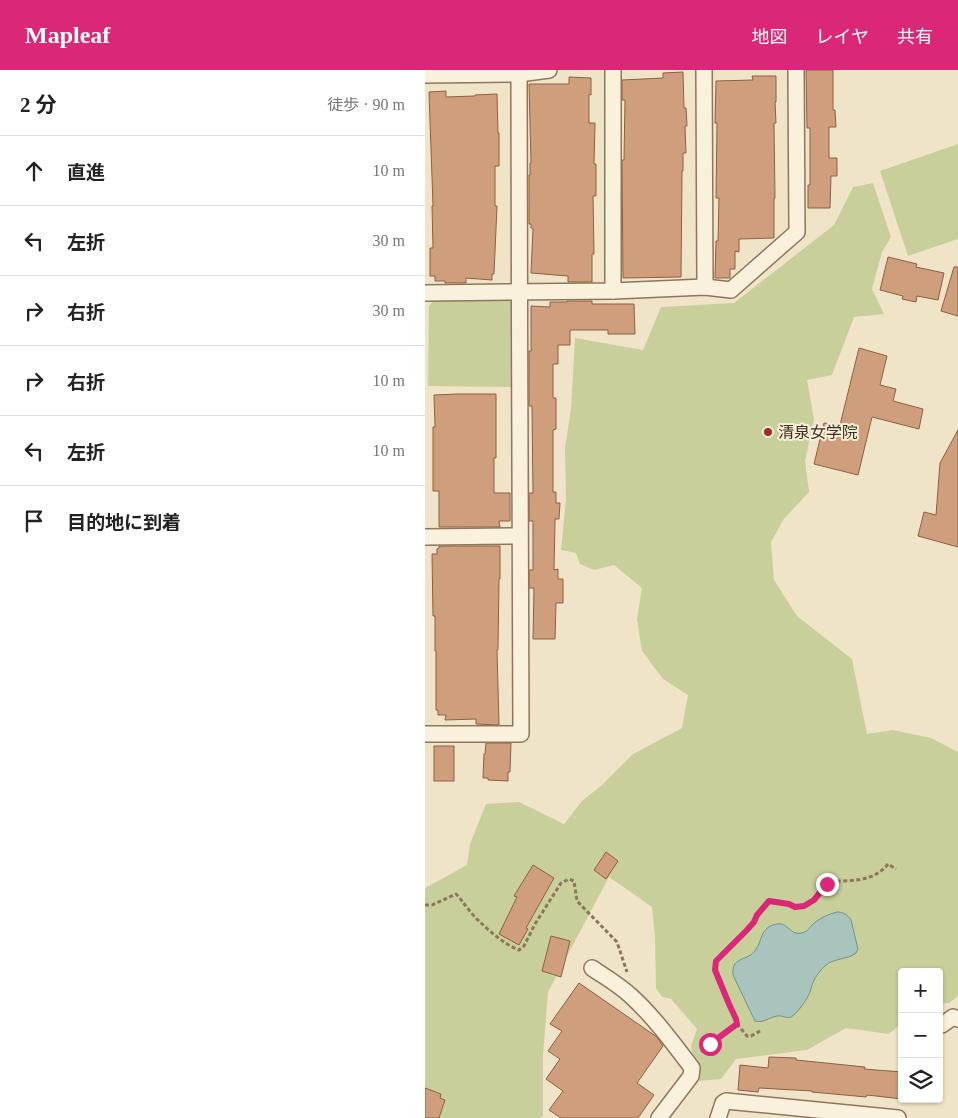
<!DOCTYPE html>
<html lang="ja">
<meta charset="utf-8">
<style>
:root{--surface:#fff;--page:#f6f6f6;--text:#222;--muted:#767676;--line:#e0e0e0;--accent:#db2777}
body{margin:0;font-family:"Times New Roman","Noto Sans JP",serif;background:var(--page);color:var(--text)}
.controls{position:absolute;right:15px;bottom:15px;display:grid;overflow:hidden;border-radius:5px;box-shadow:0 1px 4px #0004}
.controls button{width:45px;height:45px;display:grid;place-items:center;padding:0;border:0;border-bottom:1px solid var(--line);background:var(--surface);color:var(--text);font:25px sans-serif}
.stop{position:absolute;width:15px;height:15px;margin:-11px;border:4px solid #db2777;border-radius:50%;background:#fff}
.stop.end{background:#db2777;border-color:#fff;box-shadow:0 1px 5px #0008}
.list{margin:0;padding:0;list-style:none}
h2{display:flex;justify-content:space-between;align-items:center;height:65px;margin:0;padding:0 20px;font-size:21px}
h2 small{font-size:16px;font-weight:400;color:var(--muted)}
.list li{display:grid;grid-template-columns:32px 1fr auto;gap:15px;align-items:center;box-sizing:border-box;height:70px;padding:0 20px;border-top:1px solid var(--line)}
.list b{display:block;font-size:19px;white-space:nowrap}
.list em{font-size:16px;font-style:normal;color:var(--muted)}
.icon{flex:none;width:28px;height:28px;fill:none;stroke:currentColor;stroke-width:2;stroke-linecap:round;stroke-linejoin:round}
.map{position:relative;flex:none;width:533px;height:1048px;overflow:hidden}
header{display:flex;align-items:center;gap:30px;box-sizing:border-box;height:70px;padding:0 25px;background:var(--accent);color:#fff}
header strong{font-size:24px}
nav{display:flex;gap:28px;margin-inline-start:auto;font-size:18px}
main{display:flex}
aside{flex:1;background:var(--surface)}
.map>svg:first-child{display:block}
.green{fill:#c9cf9b}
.water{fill:#a9c4bc;stroke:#6f938a}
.building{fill:#cf9f7d;stroke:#8d5f41}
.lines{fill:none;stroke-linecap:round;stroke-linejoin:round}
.street-casing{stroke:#8d765c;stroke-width:18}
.path{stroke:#8d765c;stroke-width:3;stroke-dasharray:4 2.5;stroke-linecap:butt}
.street{stroke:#faf1dc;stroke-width:15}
.route{stroke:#db2777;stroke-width:6}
.poi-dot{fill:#9e2a2b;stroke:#f7eed8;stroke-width:2}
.labels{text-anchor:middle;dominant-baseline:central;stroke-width:4;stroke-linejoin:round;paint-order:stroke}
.poi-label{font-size:16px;fill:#3d2e20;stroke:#f7eed8;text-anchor:start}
</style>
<header>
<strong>Mapleaf</strong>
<nav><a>地図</a><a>レイヤ</a><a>共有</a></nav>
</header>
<main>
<aside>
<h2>2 分<small>徒歩 · 90 m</small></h2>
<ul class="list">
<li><svg class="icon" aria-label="ahead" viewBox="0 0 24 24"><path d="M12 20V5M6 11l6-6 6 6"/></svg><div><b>直進</b></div><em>10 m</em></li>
<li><svg class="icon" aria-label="left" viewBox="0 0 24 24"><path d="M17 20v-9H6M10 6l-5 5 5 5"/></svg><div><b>左折</b></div><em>30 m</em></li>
<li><svg class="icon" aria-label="right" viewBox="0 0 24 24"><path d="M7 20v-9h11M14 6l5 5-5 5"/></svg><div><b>右折</b></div><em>30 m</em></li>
<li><svg class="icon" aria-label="right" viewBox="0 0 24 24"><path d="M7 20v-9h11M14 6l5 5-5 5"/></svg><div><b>右折</b></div><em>10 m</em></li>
<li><svg class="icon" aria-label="left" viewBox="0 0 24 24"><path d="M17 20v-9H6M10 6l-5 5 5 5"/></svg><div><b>左折</b></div><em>10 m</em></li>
<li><svg class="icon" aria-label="arrive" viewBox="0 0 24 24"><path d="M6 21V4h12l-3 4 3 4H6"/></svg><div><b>目的地に到着</b></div></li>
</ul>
</aside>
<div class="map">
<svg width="533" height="1048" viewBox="0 0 533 1048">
<rect width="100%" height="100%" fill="#f0e4c8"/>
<g class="green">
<path d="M 533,74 L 533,169 L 483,186 L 455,101 Z"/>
<path d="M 448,113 L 466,167 L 457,182 L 447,219 L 459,244 L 429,247 L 407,305 L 382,310 L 389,349 L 380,391 L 384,422 L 358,450 L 346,472 L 349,510 L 372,546 L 427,589 L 442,664 L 468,660 L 506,668 L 533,682 L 533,926 L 524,933 L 514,934 L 514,902 L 477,902 L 477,953 L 464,964 L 421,958 L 382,980 L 311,989 L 296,1009 L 272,1011 L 266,976 L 272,959 L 246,929 L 237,927 L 231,918 L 230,868 L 227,837 L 184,807 L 123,922 L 118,985 L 118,1046 L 115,1048 L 0,1048 L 0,818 L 42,795 L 45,774 L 61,734 L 94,732 L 139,754 L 157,731 L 177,715 L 208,684 L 257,658 L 263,625 L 238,609 L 217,581 L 212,549 L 217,518 L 189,495 L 169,500 L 155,494 L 151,483 L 136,480 L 141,430 L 140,378 L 146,339 L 150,268 L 218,280 L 236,237 L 309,233 L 409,155 L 428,117 Z"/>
<path d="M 9,230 L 84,230 L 88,235 L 88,317 L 3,316 L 4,236 Z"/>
</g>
<path class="water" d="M 412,842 C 418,842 423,845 426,850 L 433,879 L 431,883 C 422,890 408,888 400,896 C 395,900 389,909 387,915 C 386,917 386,920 385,922 C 383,928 372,944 366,947 C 362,949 357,945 352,946 C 343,948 339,953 330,951 L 308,905 C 306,887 321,891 329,882 C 338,872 334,857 352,854 C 364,852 365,868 380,862 C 384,860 385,857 388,854 C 395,848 404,844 412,842 Z"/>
<g class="building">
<path d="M 381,0 L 408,0 L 408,40 L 410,40 L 411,57 L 404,57 L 404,88 L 412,88 L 412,106 L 406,106 L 405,138 L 383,138 L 383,115 L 385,115 L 385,58 L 382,58 Z"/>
<path d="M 258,2 L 259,38 L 261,38 L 262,56 L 260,56 L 261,83 L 258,83 L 258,101 L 257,101 L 256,207 L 198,208 L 197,90 L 199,90 L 200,30 L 197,30 L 197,10 L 238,8 L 238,3 Z"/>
<path d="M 327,6 L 351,6 L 351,32 L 350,32 L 351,53 L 349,53 L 350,128 L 349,128 L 349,168 L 314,169 L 314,182 L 310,181 L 310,199 L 305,199 L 305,208 L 290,208 L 291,171 L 293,171 L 294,128 L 291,128 L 292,53 L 290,53 L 291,11 L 328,10 Z"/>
<path d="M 144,7 L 166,8 L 166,25 L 164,24 L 164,53 L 170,53 L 169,94 L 171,94 L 171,126 L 168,126 L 169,184 L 167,184 L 167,212 L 143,212 L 143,206 L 106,203 L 108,159 L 106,158 L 106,154 L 104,154 L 104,105 L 105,105 L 105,93 L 106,93 L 104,14 L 144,14 Z"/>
<path d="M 21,21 L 21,27 L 50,26 L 50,25 L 72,24 L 73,63 L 74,63 L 74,96 L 70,96 L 70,136 L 72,136 L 69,204 L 67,204 L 67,210 L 41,208 L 41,213 L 20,213 L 20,211 L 10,211 L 10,206 L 5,206 L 5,178 L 8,178 L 7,136 L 8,136 L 4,22 Z"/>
<path d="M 463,187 L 492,194 L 491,197 L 519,203 L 513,230 L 492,226 L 491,232 L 477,229 L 478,226 L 455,220 Z"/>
<path d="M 529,197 L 533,197 L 533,246 L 516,241 Z"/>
<path d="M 142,231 L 167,231 L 167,234 L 209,234 L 210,264 L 183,264 L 183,260 L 145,260 L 145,275 L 133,275 L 133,294 L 128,294 L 128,328 L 131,328 L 131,359 L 128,360 L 128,422 L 131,422 L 131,433 L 135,433 L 134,449 L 130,449 L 129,500 L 133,499 L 133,509 L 138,509 L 138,533 L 131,533 L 130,569 L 108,569 L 109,518 L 104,518 L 104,500 L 108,500 L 108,451 L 104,451 L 104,423 L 108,423 L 107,336 L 104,336 L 104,281 L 106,281 L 106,236 L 125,237 L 125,232 L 142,232 Z"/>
<path d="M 434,278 L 462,286 L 455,315 L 471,319 L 468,331 L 498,339 L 494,359 L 447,347 L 433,405 L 389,394 L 399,353 L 415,355 Z"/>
<path d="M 32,324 L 71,324 L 71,388 L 69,388 L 69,423 L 85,423 L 85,451 L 74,451 L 75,457 L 14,457 L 14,421 L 8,421 L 8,357 L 10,357 L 9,325 Z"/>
<path d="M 533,360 L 533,477 L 493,466 L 499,442 L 511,445 L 515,393 Z"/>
<path d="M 14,476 L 75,476 L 75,509 L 74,509 L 73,580 L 72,580 L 74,655 L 51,654 L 51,649 L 20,650 L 21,645 L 13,645 L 13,640 L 11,640 L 11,581 L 10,581 L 10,546 L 8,546 L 7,484 L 12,484 L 12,479 L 14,478 Z"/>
<path d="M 61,673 L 86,673 L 85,702 L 83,702 L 83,711 L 63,710 L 63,708 L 58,708 L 59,684 L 60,684 Z"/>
<rect x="9" y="676" width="20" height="35"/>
<path d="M 181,782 L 193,791 L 181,809 L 169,800 Z"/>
<path d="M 108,795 L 129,808 L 101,858 L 103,859 L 94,875 L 74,864 L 92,827 L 89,826 Z"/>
<path d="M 126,866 L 145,871 L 136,907 L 117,901 Z"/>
<path d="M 154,913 L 232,967 L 238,976 L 212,1013 L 229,1025 L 213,1048 L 136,1048 L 124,1040 L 138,1021 L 121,1009 L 135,989 L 123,981 L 137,961 L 125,954 Z"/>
<path d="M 344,987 L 371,988 L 371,990 L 440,997 L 439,999 L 477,1002 L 477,1029 L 442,1025 L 441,1027 L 387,1022 L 387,1021 L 334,1018 L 333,1022 L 313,1020 L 315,995 L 343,998 Z"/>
<path d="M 0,1018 L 16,1024 L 15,1028 L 20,1030 L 14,1048 L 0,1048 Z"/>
</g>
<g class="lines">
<defs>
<g id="street">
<path d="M 188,0 L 188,221"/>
<path d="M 279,0 L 280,217"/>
<path d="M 0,5 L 94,4 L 124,0"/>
<path d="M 0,223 L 188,221 L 280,217 L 306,220 L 372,162 L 371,0"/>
<path d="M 0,467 L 94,466"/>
<path d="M 0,664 L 96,664 C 94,444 95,224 94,4"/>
<path d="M 167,898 C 180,907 194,915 206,926 C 229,947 248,973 267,998 L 266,1006 L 234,1048"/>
<path d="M 517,955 L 528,947 L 533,949"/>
<path d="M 293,1048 L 298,1033 L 301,1031 L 473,1048"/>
</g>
</defs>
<use href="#street" class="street-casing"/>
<g class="path">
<path d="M 0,835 L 7,835 L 31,824 C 36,829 39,834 44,840 C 53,852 79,875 94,880 L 99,876 L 110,854 L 136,813 L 144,809 L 149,811 L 152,831 L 192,872 L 202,902"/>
<path d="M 312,954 L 322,966 L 326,966 L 335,961"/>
<path d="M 276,982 L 285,974 L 312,954 L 311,949 L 303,934 L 290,900 L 291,891 L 321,861 L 329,852 L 332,845 L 344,831 L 364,834 L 370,837 L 379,836 L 389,830 L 405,811 C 425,811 449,812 463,794 L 471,799"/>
</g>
<use href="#street" class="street"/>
</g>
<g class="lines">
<path class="route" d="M 285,974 L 312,954 L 311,949 L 304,934 L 290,900 L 291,891 L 321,861 L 329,852 L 332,845 L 344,831 L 364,834 L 370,837 L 379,836 L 389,830 L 402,814"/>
</g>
<circle class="poi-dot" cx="343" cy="362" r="5"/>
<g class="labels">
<g class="poi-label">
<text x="353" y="362">清泉女学院</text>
</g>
</g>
</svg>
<div class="controls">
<button>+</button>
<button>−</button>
<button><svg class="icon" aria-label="layers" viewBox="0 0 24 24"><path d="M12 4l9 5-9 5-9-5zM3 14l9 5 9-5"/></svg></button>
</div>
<div class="stop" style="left:285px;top:974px"></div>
<div class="stop end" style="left:402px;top:814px"></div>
</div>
</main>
